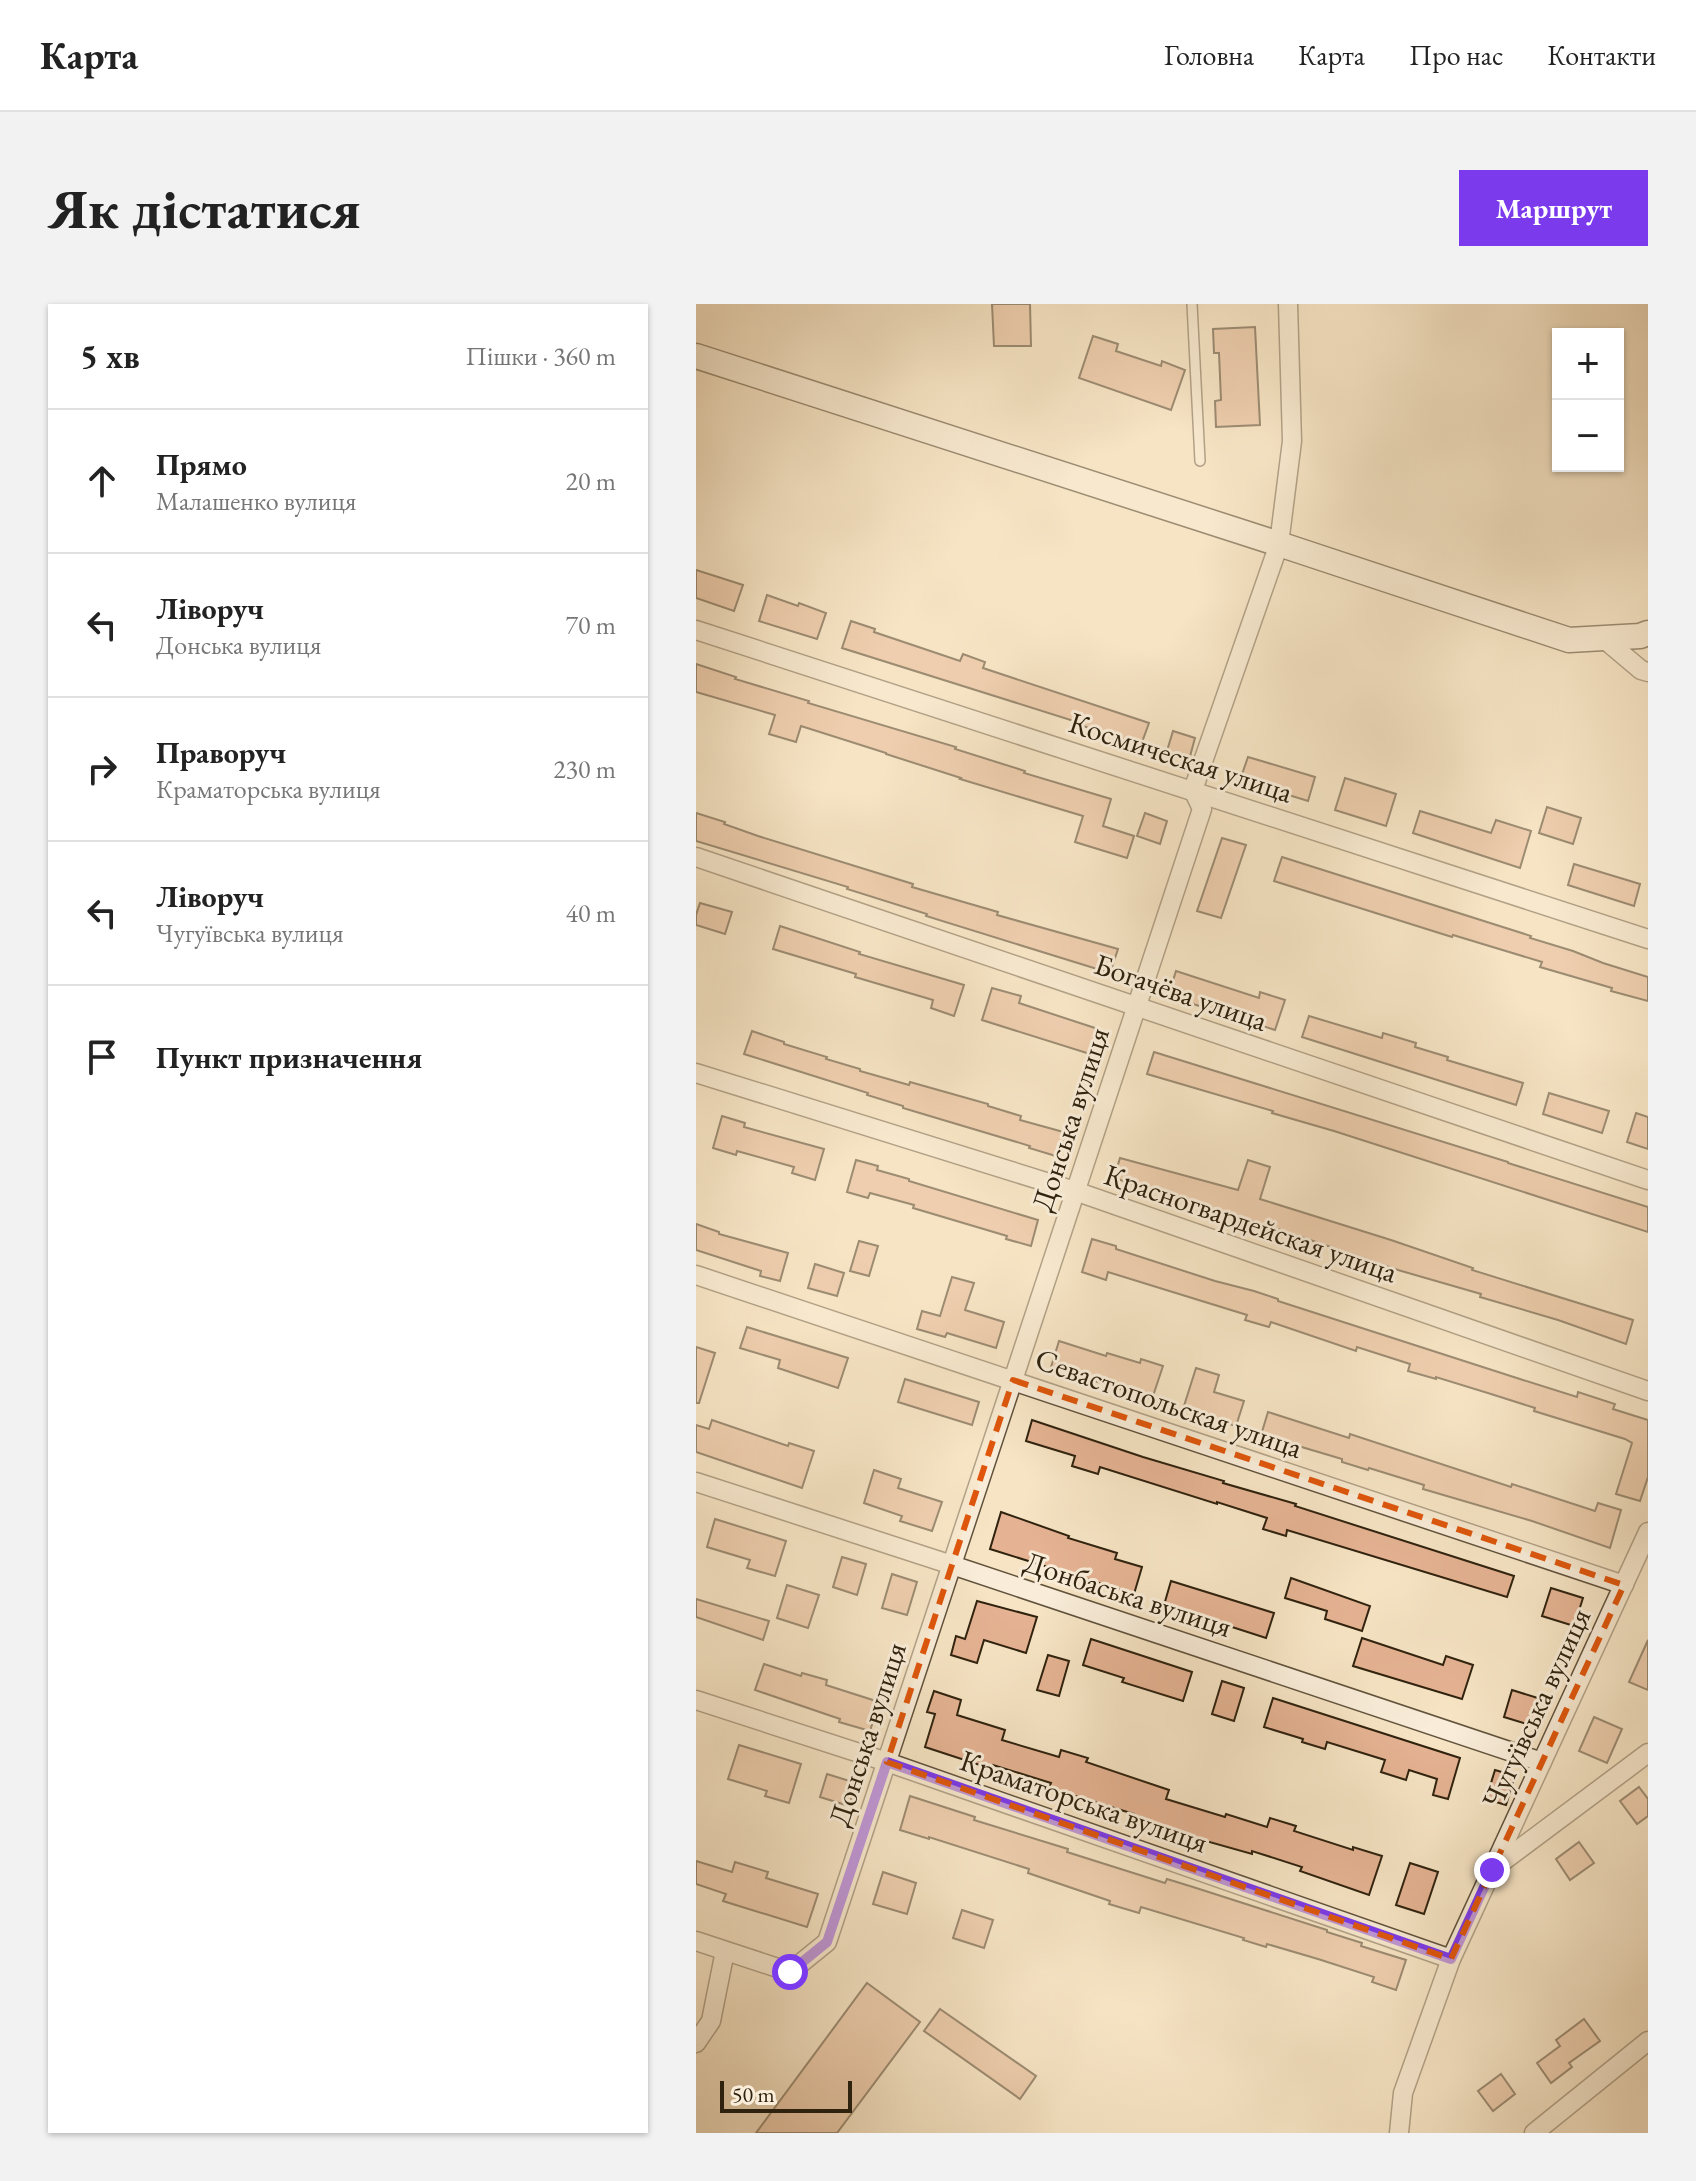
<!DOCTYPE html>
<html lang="uk">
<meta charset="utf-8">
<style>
:root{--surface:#fff;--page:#f2f2f2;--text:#222;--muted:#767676;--line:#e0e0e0;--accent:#7c3aed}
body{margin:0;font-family:"EB Garamond",serif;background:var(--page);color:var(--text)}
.controls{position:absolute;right:24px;top:24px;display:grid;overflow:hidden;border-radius:0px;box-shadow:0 2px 6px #0004}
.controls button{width:72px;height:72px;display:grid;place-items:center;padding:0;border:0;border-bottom:2px solid var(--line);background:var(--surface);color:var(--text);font:40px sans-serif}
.scale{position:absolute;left:24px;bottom:20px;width:132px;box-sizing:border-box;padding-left:8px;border:4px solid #2f220e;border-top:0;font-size:22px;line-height:28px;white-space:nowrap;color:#2f220e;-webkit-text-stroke:6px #f9edd9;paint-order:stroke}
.stop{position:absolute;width:24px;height:24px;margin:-18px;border:6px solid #7c3aed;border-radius:50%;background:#fff}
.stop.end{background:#7c3aed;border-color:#fff;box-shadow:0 2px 8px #0008}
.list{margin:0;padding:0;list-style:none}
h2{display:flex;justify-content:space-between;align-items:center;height:104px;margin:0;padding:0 32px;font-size:34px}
h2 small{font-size:26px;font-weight:400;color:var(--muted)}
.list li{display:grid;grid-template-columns:52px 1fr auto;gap:24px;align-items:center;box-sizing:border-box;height:144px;padding:0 32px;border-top:2px solid var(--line)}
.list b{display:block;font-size:30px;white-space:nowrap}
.list p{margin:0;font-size:26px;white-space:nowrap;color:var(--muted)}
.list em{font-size:26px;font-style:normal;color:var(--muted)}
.icon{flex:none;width:44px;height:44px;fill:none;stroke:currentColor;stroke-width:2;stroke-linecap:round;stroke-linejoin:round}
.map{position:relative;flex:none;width:952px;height:1829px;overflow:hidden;border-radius:0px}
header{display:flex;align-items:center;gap:48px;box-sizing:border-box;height:112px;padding:0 40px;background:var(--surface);border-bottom:2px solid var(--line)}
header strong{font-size:38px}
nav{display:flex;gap:44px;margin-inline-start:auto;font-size:28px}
.intro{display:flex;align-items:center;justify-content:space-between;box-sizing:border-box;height:192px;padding:0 48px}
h1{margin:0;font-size:56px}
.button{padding:20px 36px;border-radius:0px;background:var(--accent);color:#fff;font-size:28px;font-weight:700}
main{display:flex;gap:48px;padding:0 48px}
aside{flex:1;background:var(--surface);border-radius:0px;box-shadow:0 2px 6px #0004}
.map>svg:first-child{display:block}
.building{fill:#e5b393;stroke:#2f220e;stroke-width:2}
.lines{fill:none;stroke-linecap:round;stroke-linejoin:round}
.lane-casing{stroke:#61523c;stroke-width:12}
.street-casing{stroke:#61523c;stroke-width:21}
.secondary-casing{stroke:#2f220e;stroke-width:27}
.lane{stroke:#f9edd9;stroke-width:9}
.street{stroke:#f9edd9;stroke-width:18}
.secondary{stroke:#f9edd9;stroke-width:24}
.route{stroke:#7c3aed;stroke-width:10}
.marked{fill:none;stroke:#df560c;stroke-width:6;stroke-dasharray:16 10;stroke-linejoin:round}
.labels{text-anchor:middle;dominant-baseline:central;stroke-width:6;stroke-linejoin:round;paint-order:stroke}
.street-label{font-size:30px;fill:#2f220e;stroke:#f9edd9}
</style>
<header>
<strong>Карта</strong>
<nav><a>Головна</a><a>Карта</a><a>Про нас</a><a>Контакти</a></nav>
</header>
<div class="intro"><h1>Як дістатися</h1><a class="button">Маршрут</a></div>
<main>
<aside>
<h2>5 хв<small>Пішки · 360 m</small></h2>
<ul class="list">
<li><svg class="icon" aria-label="ahead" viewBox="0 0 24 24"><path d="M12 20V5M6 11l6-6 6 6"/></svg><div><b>Прямо</b><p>Малашенко вулиця</p></div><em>20 m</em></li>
<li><svg class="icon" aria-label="left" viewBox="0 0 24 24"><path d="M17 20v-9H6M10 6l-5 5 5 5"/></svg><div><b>Ліворуч</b><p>Донська вулиця</p></div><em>70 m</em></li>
<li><svg class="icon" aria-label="right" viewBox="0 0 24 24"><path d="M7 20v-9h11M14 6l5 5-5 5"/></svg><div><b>Праворуч</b><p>Краматорська вулиця</p></div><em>230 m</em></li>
<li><svg class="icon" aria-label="left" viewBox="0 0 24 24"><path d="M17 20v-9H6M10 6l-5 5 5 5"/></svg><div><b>Ліворуч</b><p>Чугуївська вулиця</p></div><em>40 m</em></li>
<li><svg class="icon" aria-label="arrive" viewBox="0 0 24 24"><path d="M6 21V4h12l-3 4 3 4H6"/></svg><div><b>Пункт призначення</b></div></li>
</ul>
</aside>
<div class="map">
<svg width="952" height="1829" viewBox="0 0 952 1829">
<rect width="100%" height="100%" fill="#f6e4c4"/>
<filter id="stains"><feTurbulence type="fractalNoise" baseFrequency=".0025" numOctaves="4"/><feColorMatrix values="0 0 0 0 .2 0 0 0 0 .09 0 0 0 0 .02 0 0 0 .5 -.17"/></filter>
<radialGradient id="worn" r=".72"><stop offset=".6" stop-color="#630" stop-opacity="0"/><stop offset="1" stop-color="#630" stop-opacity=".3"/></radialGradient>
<g class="building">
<path d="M 296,0 L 334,0 L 335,42 L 298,42 Z"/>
<path d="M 559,23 L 564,121 L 520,123 L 519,97 L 525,96 L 523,49 L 518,49 L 517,25 Z"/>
<path d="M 397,32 L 422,40 L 420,47 L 465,62 L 466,57 L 489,66 L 475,106 L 383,74 Z"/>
<path d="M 0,266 L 47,281 L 38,307 L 0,294 Z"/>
<path d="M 71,291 L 102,302 L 103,299 L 130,309 L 121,335 L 63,317 Z"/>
<path d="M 155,317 L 179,325 L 178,328 L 264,357 L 267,350 L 289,358 L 287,364 L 453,419 L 445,441 L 381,420 L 381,418 L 146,344 Z"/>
<path d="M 0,360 L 40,373 L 39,375 L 113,397 L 112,399 L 260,443 L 259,445 L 329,467 L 328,469 L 415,495 L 407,522 L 438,532 L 431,554 L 379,538 L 387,512 L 264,475 L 265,474 L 190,450 L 190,449 L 105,422 L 100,438 L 73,430 L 79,411 L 0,388 Z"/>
<path d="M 477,427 L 499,434 L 493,456 L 470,450 Z"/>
<path d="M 552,453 L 619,473 L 612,497 L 544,476 Z"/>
<path d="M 649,474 L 700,490 L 690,522 L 639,506 Z"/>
<path d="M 851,503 L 885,514 L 877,540 L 843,529 Z"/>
<path d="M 724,507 L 795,529 L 800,516 L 835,527 L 824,564 L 717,529 Z"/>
<path d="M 0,509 L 29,518 L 28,520 L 62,532 L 217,580 L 216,583 L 302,608 L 301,611 L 422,645 L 414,669 L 230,612 L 231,610 L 151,585 L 152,583 L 0,537 Z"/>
<path d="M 449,509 L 471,517 L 464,540 L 441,532 Z"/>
<path d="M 526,534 L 550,541 L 525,614 L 501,607 Z"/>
<path d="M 586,553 L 835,632 L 834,634 L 877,647 L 907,659 L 952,673 L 952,697 L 915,687 L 916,684 L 844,663 L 846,658 L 757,631 L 756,633 L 578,577 Z"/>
<path d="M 878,560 L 944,580 L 938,602 L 872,581 Z"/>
<path d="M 4,599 L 36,608 L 29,630 L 0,621 L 0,611 Z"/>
<path d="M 84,622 L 164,648 L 163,650 L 268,681 L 258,712 L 235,704 L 237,696 L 159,673 L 160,670 L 77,645 Z"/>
<path d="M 480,667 L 563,694 L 564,688 L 589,696 L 579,726 L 472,692 Z"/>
<path d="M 296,684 L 325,692 L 323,699 L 402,725 L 394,750 L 286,716 Z"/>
<path d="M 613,712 L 686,734 L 687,729 L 720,739 L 719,743 L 752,753 L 751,756 L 827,779 L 820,801 L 606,733 Z"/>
<path d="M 56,727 L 88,738 L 88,740 L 131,753 L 130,755 L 164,765 L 164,767 L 213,781 L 214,778 L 292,800 L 292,802 L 325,812 L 324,816 L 371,829 L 363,853 L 333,844 L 334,842 L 207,804 L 207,802 L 171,791 L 172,789 L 48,750 Z"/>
<path d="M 458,748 L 812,858 L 812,859 L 952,903 L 952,928 L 638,827 L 576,809 L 577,807 L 451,770 Z"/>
<path d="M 853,789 L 913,807 L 906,829 L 847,810 Z"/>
<path d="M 940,809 L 952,813 L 952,845 L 931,838 Z"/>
<path d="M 26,812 L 49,819 L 48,823 L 128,845 L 119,876 L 96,869 L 98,863 L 41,847 L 40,851 L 17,844 Z"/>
<path d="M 424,854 L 542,886 L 552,856 L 574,863 L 564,895 L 695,936 L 777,964 L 776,966 L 937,1016 L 930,1040 L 862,1016 L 784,993 L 785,990 L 702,966 L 576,923 L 418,874 Z"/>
<path d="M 160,856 L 182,862 L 181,866 L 213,875 L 213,877 L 342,916 L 335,942 L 310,935 L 311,932 L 217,904 L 218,901 L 174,889 L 172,894 L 151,888 Z"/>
<path d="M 0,920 L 23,928 L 23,930 L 92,949 L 84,977 L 64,972 L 65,967 L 0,946 Z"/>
<path d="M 396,935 L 420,942 L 420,945 L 519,977 L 558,987 L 582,995 L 582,997 L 827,1076 L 881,1093 L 882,1088 L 919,1100 L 917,1105 L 952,1116 L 952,1173 L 944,1197 L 920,1190 L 936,1139 L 929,1135 L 838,1107 L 839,1104 L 795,1090 L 740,1073 L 740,1075 L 712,1067 L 714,1060 L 661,1043 L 660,1047 L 575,1018 L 573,1023 L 549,1016 L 551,1011 L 412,968 L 410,976 L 386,968 Z"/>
<path d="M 163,937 L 182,942 L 173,972 L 154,967 Z"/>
<path d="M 119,960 L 148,969 L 141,992 L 112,984 Z"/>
<path d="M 256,973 L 278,979 L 269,1006 L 308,1018 L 300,1044 L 251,1029 L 249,1033 L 221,1025 L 226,1007 L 244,1012 Z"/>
<path d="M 51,1023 L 152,1054 L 142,1084 L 82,1064 L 84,1056 L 44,1044 Z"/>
<path d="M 363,1037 L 410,1052 L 411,1049 L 444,1059 L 445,1055 L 467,1062 L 456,1095 L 355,1063 Z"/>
<path d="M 0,1043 L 19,1049 L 3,1099 L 0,1099 Z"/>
<path d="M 500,1064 L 523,1071 L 518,1088 L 548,1097 L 540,1122 L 487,1105 Z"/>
<path d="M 209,1075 L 283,1098 L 276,1121 L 202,1098 Z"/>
<path d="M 572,1108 L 653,1134 L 654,1130 L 815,1183 L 816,1180 L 899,1207 L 902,1199 L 925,1206 L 914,1244 L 836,1217 L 727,1185 L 728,1181 L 673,1164 L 672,1166 L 646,1158 L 646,1155 L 565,1131 Z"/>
<path d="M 16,1116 L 92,1142 L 93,1139 L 118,1147 L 106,1184 L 0,1148 L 0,1121 L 13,1125 Z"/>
<path d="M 336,1116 L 447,1153 L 528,1177 L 527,1179 L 600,1200 L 599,1202 L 818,1272 L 811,1293 L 591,1226 L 590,1232 L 567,1225 L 571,1214 L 521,1198 L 521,1200 L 404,1163 L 402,1170 L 376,1162 L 379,1152 L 330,1137 Z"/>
<path d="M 178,1166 L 205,1175 L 202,1184 L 246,1198 L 236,1227 L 204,1217 L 206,1212 L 168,1199 Z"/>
<path d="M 305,1208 L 373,1232 L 372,1234 L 421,1249 L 419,1255 L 446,1263 L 438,1290 L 294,1245 Z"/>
<path d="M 19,1215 L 90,1237 L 79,1272 L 51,1264 L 54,1256 L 11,1243 Z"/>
<path d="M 146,1253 L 170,1260 L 161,1291 L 137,1283 Z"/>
<path d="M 196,1270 L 221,1278 L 211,1311 L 186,1304 Z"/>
<path d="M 595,1274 L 674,1302 L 666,1327 L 629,1315 L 631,1307 L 589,1294 Z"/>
<path d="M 475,1277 L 578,1309 L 570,1334 L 468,1301 Z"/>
<path d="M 91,1281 L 123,1291 L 112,1324 L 81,1314 Z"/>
<path d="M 855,1284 L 887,1294 L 878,1322 L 846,1312 Z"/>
<path d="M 0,1295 L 73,1317 L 67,1336 L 0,1313 Z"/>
<path d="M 281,1297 L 341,1313 L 330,1349 L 288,1336 L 281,1359 L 255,1351 L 260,1332 L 269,1335 Z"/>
<path d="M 666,1334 L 747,1361 L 750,1352 L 777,1361 L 766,1395 L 657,1362 Z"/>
<path d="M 395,1335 L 496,1368 L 487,1397 L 426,1378 L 428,1374 L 387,1361 Z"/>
<path d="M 952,1336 L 952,1386 L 933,1378 Z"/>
<path d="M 352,1351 L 373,1357 L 363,1392 L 341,1386 Z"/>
<path d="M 68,1360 L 105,1372 L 106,1369 L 131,1376 L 130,1381 L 183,1398 L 174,1427 L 143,1418 L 144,1415 L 59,1386 Z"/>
<path d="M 526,1377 L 548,1384 L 538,1417 L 516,1410 Z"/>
<path d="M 816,1386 L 845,1395 L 837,1422 L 808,1413 Z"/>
<path d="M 238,1387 L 265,1396 L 261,1411 L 309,1426 L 306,1436 L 363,1453 L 365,1446 L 392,1454 L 390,1458 L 473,1486 L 470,1495 L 529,1513 L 530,1510 L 571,1523 L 574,1514 L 600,1522 L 598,1527 L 657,1546 L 657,1543 L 686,1552 L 673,1591 L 604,1567 L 606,1563 L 556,1547 L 556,1550 L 478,1528 L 479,1527 L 437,1514 L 438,1510 L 353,1484 L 355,1479 L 297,1461 L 296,1465 L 229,1443 L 239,1410 L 231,1408 Z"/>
<path d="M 577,1394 L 764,1454 L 752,1495 L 737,1491 L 741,1475 L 713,1466 L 710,1476 L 685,1468 L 689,1456 L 631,1438 L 629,1445 L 606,1438 L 607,1435 L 568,1423 Z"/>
<path d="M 898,1413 L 926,1425 L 911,1459 L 883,1447 Z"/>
<path d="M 43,1441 L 105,1460 L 93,1499 L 69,1492 L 71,1487 L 32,1475 Z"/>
<path d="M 799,1466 L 819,1472 L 810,1501 L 790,1495 Z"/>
<path d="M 131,1470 L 160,1479 L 153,1502 L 124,1493 Z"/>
<path d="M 943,1483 L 952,1495 L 952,1512 L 941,1520 L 924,1497 Z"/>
<path d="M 214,1492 L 279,1513 L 278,1516 L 372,1545 L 371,1548 L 469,1579 L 471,1575 L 497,1583 L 631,1626 L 631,1628 L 666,1639 L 665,1642 L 710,1656 L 700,1686 L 676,1678 L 678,1673 L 622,1655 L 571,1640 L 570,1643 L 547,1636 L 548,1634 L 445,1603 L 443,1609 L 413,1600 L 414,1597 L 332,1569 L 333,1565 L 233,1533 L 233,1535 L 204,1526 Z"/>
<path d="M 883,1538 L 898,1559 L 874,1576 L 860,1555 Z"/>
<path d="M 0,1557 L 36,1568 L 39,1558 L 72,1568 L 70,1574 L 122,1590 L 111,1623 L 27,1597 L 30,1590 L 0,1580 Z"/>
<path d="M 714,1559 L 742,1568 L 728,1610 L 700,1601 Z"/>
<path d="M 187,1568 L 220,1579 L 211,1610 L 177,1600 Z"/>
<path d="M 266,1606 L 297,1616 L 288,1644 L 257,1634 Z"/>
<path d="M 171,1679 L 224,1718 L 141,1829 L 60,1829 Z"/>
<path d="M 244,1705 L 340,1772 L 324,1795 L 228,1727 Z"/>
<path d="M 888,1715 L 904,1737 L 873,1759 L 876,1763 L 855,1779 L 841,1759 L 864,1742 L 860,1736 Z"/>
<path d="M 805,1770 L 819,1790 L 797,1807 L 782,1787 Z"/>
</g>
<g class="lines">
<defs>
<path id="lane" d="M 496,0 L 504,157"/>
<g id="street">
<path d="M 0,326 L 952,635"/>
<path d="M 907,334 L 945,366 L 952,368"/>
<path d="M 0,553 L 952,876"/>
<path d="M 0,769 L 379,887 L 952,1087"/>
<path d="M 0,971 L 928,1281"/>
<path d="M 0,1178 L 256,1261 L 846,1458"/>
<path d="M 0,1396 L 191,1458 L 755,1655"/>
<path d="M 798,1564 L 952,1449"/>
<path d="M 0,1637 L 94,1668 L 131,1638 L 506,505 L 497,486 L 583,240 L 596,137 L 592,0"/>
<path d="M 0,1739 L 15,1717 L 29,1647"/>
<path d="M 703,1829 L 707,1789 L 755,1655 L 952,1228"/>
<path d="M 838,1829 L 952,1737"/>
</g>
<path id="secondary" d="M 0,52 L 583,240 L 873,336 L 944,332 L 952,329"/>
</defs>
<use href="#lane" class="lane-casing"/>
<use href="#street" class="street-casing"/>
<use href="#secondary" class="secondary-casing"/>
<use href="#lane" class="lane"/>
<use href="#street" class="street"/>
<use href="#secondary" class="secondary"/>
</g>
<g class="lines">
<path class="route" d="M 94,1668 L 131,1638 L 191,1458 L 755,1655 L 796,1566"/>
</g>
<path d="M0 0H952V1829H0ZM 317,1076 L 928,1281 L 755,1655 L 191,1458 Z" fill="#f6e4c4" fill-opacity=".55" fill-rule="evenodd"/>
<path class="marked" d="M 317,1076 L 928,1281 L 755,1655 L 191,1458 Z"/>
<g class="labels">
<g class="street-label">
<text transform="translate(485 453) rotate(18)">Космическая улица</text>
<text transform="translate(485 688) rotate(19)">Богачёва улица</text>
<text transform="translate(374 815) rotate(-72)">Донська вулиця</text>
<text transform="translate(555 919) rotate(19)">Красногвардейская улица</text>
<text transform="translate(473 1099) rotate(19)">Севастопольская улица</text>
<text transform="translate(432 1290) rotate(18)">Донбаська вулиця</text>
<text transform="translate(840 1404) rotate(-65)">Чугуївська вулиця</text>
<text transform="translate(171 1430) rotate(-72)">Донська вулиця</text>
<text transform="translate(388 1497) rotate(19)">Краматорська вулиця</text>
</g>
</g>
<rect width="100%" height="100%" filter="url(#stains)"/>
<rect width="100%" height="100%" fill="url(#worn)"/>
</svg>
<div class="controls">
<button>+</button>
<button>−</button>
</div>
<div class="scale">50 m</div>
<div class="stop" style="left:94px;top:1668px"></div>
<div class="stop end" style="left:796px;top:1566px"></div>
</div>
</main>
